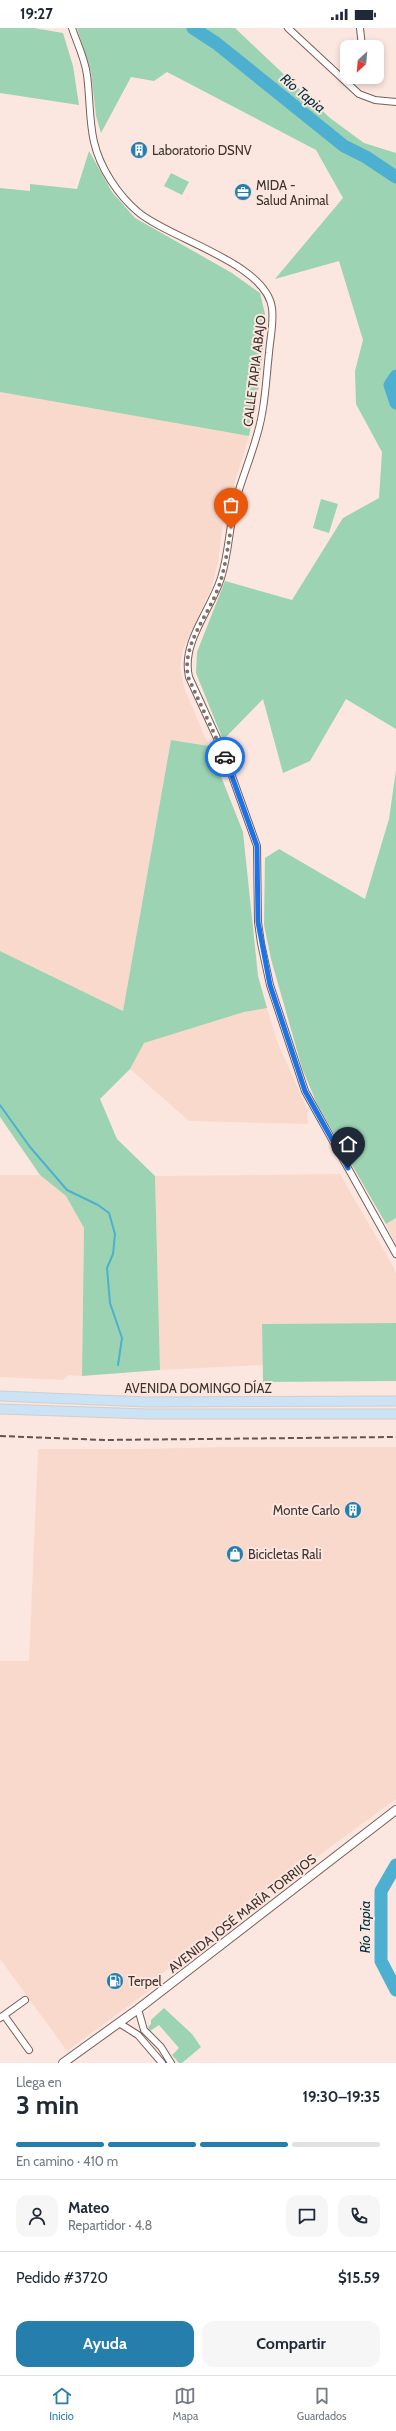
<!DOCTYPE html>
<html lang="es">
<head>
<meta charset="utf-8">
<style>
  :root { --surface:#fff; --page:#f6f6f7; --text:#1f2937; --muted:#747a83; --line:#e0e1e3; --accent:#267ead }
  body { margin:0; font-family:Cabin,sans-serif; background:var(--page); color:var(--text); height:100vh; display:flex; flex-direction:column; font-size:15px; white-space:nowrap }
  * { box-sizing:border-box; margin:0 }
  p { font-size:13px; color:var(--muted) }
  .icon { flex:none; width:22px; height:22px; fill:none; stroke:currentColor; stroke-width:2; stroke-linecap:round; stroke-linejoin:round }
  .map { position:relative; height:2035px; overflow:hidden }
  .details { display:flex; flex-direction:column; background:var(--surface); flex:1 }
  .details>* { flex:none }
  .needle { width:26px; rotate:206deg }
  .controls { position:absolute; left:340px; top:12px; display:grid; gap:8px }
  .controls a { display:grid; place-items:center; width:44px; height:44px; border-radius:8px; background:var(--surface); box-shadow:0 2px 6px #0003; font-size:20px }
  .pin { position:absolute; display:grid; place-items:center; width:34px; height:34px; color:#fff; margin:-41px -17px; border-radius:50% 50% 50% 0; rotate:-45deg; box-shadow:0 0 4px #0007 }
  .pin .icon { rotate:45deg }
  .courier { position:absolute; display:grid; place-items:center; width:40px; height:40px; margin:-20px; border:3px solid #1a73e8; border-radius:50%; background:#fff; color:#222; box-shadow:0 1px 5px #0007 }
  .head em { font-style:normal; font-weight:700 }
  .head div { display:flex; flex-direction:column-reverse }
  .head { display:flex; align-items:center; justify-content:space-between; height:68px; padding:0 16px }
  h1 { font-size:26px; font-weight:700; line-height:30px }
  .bar { display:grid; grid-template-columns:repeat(4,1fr); gap:6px 4px; align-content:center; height:48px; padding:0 16px }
  .bar i { height:5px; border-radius:3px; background:var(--line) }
  .bar .current { background:var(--accent) }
  .bar p { grid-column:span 4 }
  .line { display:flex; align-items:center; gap:10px; padding:0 16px; border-top:1px solid var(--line) }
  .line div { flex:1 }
  .round { display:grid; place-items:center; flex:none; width:42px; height:42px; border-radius:12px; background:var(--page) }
  .cta { display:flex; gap:8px; margin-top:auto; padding:8px 16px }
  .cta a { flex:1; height:46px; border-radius:12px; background:var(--accent); color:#fff; font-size:16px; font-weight:700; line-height:46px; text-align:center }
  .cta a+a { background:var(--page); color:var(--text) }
  .status { display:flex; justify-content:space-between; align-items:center; height:28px; padding:0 20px; background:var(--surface); direction:ltr }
  .status svg { height:11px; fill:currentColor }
  .tabs { display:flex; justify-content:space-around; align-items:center; height:56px; border-top:1px solid var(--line); background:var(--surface); font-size:11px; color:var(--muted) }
  .tabs a { display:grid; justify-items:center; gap:2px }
  .tabs .current { color:var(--accent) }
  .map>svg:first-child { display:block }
  .built { fill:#fad9cd }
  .green { fill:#9cd3b2 }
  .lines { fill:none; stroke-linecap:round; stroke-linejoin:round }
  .stream { stroke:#4eb0d1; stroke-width:2 }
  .river { stroke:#4eb0d1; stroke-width:13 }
  .street-casing { stroke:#7b5e54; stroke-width:8 }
  .secondary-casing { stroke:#7b5e54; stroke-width:10 }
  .primary-casing { stroke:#d1cecd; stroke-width:11 }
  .street { stroke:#fff; stroke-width:6 }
  .secondary { stroke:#fff; stroke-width:8 }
  .primary { stroke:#cbe3f5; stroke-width:9 }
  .rail { stroke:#645550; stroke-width:2; stroke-dasharray:6 3; stroke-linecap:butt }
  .done { stroke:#81716c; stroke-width:4; stroke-dasharray:0 7.2 }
  .route { stroke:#1a73e8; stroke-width:5 }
  .labels { text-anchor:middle; stroke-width:4; stroke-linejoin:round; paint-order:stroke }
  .poi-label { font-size:13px; fill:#3f322e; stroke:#fbe7df; text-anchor:start }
  .street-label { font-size:13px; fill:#3f322e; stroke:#fbe7df }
  .water-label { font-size:14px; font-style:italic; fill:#033240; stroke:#fbe7df }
</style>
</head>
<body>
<div class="status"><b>19:27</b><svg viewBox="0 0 49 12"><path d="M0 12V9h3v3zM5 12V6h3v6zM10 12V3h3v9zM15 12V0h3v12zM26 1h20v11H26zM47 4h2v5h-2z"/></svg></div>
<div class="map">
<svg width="396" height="2035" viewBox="0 0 396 2035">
  <rect width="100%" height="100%" fill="#fbe7df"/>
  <path class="built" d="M 0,364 L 249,408 L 224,489 L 218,535 L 211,561 L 183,621 L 180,640 L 185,662 L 209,718 L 171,712 L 123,983 L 0,923 Z
    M 267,980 L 277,1013 L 307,1081 L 308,1096 L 189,1093 L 130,1041 L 143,1015 L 244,984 Z
    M 340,1146 L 393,1238 L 396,1246 L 396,1295 L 262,1296 L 263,1337 L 160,1342 L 155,1148 Z
    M 0,1147 L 40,1147 L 66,1168 L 84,1200 L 82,1348 L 68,1347 L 63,1352 L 0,1349 Z
    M 396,1190 L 396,1217 L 386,1196 Z
    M 223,1419 L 396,1419 L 396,1771 L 232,1891 L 155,1951 L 165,1951 L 67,2023 L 0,1931 L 0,1633 L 29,1633 L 38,1421 L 142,1421 Z"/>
  <path class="green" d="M 0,0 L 34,0 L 63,5 L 73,38 L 79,77 L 0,65 Z
    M 77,0 L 235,0 L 330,90 L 364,115 L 396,125 L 396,701 L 346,671 L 310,733 L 283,745 L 263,671 L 223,712 L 196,645 L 197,624 L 225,553 L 292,572 L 343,490 L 379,470 L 382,424 L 356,376 L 355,343 L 363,312 L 339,233 L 275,251 L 343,170 L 316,122 L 167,44 L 154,53 L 131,49 L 101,105 L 96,88 L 91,44 Z
    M 89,123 L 112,164 L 135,190 L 232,245 L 260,265 L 265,286 L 263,323 L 259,358 L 249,408 L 0,364 L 0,160 L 30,163 L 30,156 L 77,161 Z
    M 171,145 L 189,154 L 182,167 L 164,158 Z
    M 321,471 L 338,476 L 329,505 L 313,500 Z
    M 171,712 L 209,718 L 243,804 L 258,948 L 267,980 L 244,984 L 144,1015 L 130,1041 L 100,1071 L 117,1111 L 155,1148 L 160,1342 L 82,1348 L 84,1200 L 66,1168 L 40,1147 L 0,1089 L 0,923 L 123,983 Z
    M 396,742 L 396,1190 L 386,1196 L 317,1076 L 302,1040 L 271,931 L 264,897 L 265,830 L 279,821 L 365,871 L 389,791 Z
    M 396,1295 L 396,1353 L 263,1354 L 262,1296 Z
    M 164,1980 L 192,2006 L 201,2019 L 182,2035 L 179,2035 L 172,2027 L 179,2020 L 159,1997 L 150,2003 L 148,1999 L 151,1996 L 151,1992 Z"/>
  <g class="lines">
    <path class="stream" d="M 395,372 L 396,372
      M 0,1077 L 30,1119 L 67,1162 L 98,1177 L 109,1185 L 115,1206 L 113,1226 L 107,1240 L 110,1275 L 122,1310 L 118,1337"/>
    <path class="river" d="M 193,0 L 216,15 L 344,118 L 366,129 L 396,149
      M 396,348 L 390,357 L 396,375
      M 396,1837 L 381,1863 L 381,1933 L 396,1962"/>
    <g class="street-casing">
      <path id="street" d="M 72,0 C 77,15 85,31 87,47 C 90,69 89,93 94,114 C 100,140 118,167 138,184 C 170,211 266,235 272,280 C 274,295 270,311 269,325 C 266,352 265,381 257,407 C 251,429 242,450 236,472 C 229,498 229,525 221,550 C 211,582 181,614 189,649 L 223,723 L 257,818 L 258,894 L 261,915 L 270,957 L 305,1063 L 396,1226
        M 288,0 L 359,66 L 375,72 L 396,74
        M 360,0 L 362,19
        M 138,1981 L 144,2002 L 161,2019 L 171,2035
        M 4,1987 L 29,2022
        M 0,1990 L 25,1972
        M 119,1995 L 138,2007 L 162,2035"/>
    </g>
    <g class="secondary-casing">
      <path id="secondary" d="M 63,2035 L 138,1981 L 396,1782"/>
    </g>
    <g class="primary-casing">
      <path id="primary" d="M 0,1368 L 147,1374 L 396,1373
        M 0,1381 L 147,1386 L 396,1386"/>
    </g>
    <use href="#street" class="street"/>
    <use href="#secondary" class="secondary"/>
    <use href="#primary" class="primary"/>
    <path class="rail" d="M 0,1408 L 104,1412 L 396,1409"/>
  </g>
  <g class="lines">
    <path class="done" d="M 225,729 L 188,649 C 182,617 206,591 217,563 C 225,544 227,522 231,501"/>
    <path class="route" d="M 225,729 L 257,818 L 258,894 L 270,957 L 305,1063 L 348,1140"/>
  </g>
  <defs>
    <g id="building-disc" transform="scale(0.9)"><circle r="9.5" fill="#267ead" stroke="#fbe7df"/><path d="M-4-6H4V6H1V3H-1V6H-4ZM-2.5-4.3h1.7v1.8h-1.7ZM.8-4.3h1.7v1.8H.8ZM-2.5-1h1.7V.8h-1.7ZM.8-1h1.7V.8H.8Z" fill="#fff"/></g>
    <g id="office-disc" transform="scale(0.9)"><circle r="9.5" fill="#267ead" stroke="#fbe7df"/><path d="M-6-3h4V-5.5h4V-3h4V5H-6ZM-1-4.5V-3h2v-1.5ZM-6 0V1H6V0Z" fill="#fff"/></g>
    <g id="shop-disc" transform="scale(0.9)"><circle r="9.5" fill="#267ead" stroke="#fbe7df"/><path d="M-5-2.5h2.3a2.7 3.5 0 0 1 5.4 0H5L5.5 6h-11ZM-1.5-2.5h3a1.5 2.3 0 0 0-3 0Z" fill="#fff"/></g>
    <g id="fuel-disc" transform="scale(0.9)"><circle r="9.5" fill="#267ead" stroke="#fbe7df"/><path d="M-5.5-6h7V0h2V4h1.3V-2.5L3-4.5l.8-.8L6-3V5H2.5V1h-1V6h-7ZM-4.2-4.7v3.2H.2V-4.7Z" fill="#fff"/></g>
  </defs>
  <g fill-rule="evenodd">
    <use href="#building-disc" x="139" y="122"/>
    <use href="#office-disc" x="243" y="164"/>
    <use href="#building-disc" x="353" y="1482"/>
    <use href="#shop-disc" x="235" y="1526"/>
    <use href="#fuel-disc" x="115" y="1953"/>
  </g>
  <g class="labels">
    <g class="poi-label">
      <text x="152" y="127">Laboratorio DSNV</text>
      <text x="256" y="162">MIDA -<tspan x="256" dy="15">Salud Animal</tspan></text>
      <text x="340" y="1487" text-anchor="end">Monte Carlo</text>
      <text x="248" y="1531">Bicicletas Rali</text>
      <text x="128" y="1958">Terpel</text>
    </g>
    <g class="street-label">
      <text transform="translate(254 343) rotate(-83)" y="5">CALLE TAPIA ABAJO</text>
      <text x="198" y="1365">AVENIDA DOMINGO DÍAZ</text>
      <text transform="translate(242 1885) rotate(-38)" y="5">AVENIDA JOSÉ MARÍA TORRIJOS</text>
    </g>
    <g class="water-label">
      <text transform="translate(303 65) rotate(39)" y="5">Río Tapia</text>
      <text transform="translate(365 1899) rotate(-90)" y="5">Río Tapia</text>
    </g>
  </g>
</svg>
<div class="controls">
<a><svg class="needle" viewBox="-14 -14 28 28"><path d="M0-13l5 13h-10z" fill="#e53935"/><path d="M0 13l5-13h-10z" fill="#747a83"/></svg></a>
</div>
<div class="pin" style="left:231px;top:501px;background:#ea580c"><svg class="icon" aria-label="bag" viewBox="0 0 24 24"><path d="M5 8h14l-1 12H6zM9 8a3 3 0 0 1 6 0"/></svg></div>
<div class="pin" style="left:348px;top:1140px;background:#1f2937"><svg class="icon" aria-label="home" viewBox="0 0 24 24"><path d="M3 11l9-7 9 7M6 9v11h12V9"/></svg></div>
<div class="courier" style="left:225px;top:729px"><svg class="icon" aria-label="car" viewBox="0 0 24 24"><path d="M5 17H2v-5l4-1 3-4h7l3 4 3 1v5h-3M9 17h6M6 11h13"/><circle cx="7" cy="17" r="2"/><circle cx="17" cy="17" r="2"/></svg></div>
</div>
<section class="details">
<div class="head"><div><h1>3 min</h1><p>Llega en</p></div><em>19:30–19:35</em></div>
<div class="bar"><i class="current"></i><i class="current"></i><i class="current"></i><i></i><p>En camino · 410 m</p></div>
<div class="line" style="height:72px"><a class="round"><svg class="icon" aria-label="person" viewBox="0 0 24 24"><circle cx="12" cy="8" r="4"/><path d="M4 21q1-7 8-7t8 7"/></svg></a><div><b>Mateo</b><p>Repartidor · 4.8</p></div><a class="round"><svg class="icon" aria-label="chat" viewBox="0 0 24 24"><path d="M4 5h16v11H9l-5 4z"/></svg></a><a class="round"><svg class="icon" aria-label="phone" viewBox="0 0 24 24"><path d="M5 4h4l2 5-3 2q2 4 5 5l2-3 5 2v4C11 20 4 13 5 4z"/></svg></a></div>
<div class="line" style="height:52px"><div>Pedido #3720</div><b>$15.59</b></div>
<div class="cta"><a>Ayuda</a><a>Compartir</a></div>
</section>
<nav class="tabs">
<a class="current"><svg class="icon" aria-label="home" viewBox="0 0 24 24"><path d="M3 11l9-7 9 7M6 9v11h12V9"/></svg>Inicio</a>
<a><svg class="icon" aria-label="map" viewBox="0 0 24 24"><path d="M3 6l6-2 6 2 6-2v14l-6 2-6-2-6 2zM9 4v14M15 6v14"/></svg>Mapa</a>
<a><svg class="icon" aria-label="saved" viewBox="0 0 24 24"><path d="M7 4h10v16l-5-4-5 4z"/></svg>Guardados</a>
</nav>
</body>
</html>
